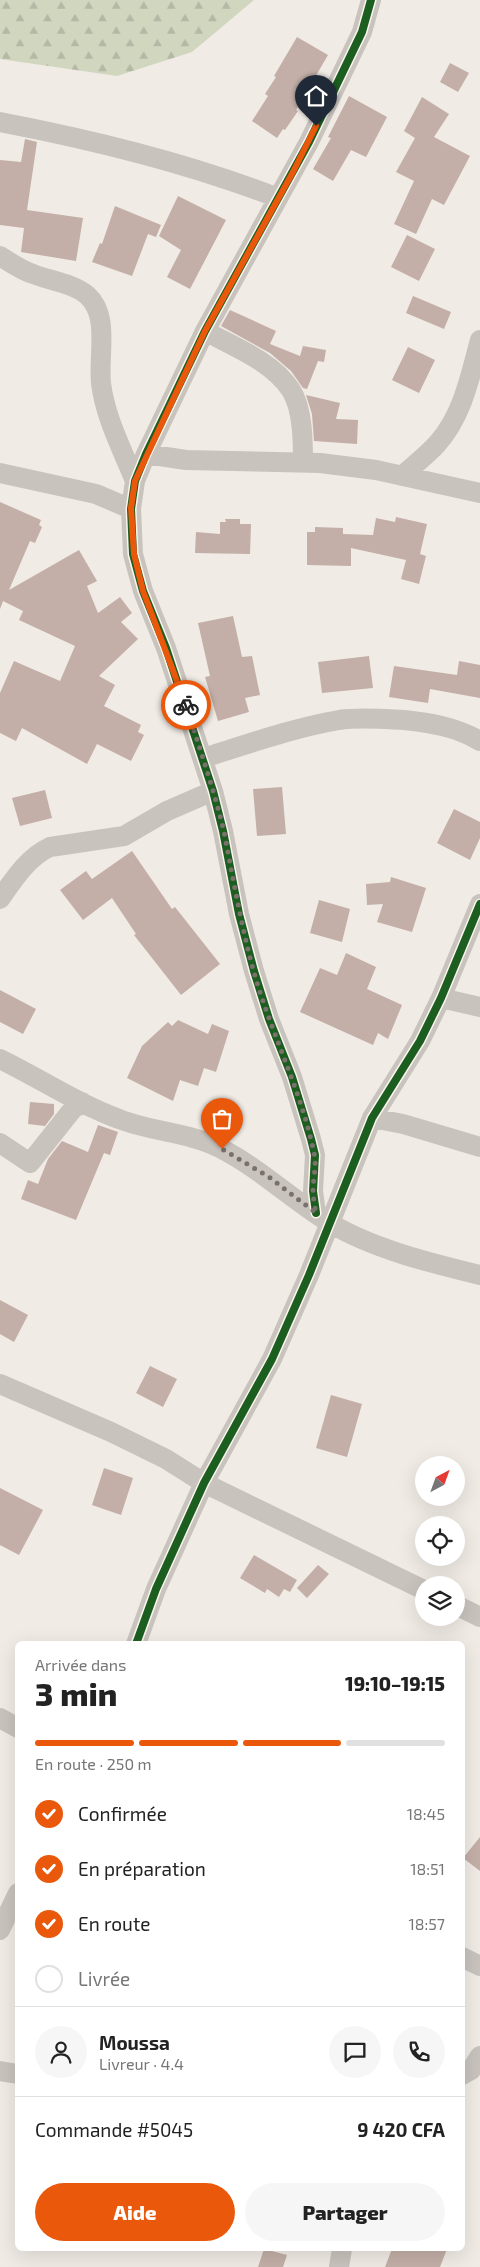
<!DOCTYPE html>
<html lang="fr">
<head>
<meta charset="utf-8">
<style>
  :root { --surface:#fff; --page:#f6f6f6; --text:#222; --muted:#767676; --line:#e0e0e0; --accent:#ea580c }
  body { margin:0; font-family:"Exo 2",sans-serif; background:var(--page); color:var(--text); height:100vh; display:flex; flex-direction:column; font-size:19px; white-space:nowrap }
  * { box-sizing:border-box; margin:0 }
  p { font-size:16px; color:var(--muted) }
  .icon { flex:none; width:28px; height:28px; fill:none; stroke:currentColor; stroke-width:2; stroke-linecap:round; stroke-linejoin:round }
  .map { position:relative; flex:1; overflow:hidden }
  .drawer { position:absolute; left:15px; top:1641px; width:450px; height:610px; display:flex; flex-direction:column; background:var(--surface); border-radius:8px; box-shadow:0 5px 20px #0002 }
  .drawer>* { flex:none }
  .needle { width:32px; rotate:41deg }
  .controls { position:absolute; left:415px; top:1456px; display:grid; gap:10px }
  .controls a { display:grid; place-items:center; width:50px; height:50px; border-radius:50%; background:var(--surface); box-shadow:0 5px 20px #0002; font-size:25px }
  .pin { position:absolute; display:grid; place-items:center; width:42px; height:42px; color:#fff; margin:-51px -21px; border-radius:50% 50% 50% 0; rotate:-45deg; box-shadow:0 0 5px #0007 }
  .pin .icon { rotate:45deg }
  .courier { position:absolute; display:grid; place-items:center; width:50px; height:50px; margin:-25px; border:4px solid #ea580c; border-radius:50%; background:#fff; color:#222; box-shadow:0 1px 6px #0007 }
  .headline em { font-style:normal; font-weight:800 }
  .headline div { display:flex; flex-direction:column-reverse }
  .headline { display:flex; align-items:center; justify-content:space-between; height:85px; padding:0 20px }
  h1 { font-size:32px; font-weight:800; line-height:38px }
  .bar { display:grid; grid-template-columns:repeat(4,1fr); gap:8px 5px; align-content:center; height:60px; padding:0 20px }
  .bar i { height:6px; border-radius:4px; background:var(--line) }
  .bar .active { background:var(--accent) }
  .bar p { grid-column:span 4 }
  .line { display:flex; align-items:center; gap:12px; padding:0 20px; border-top:1px solid var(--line) }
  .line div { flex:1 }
  .round { display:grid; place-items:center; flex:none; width:52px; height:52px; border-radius:26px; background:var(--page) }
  ol { padding:0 20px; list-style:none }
  li { display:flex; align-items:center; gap:15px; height:55px }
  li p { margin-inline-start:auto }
  li .icon { padding:5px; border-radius:50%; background:var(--accent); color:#fff; stroke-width:4 }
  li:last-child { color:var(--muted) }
  li i { width:28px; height:28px; border:2px solid var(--line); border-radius:50% }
  .button { display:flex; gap:10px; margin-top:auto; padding:10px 20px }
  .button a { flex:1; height:58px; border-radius:30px; background:var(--accent); color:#fff; font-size:20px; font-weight:800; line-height:58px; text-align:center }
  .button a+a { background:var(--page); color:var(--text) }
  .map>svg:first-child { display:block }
  .forest { fill:url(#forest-firs) }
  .building { fill:#c3afa7 }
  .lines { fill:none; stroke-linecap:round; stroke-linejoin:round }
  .street { stroke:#c9c3be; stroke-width:20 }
  .cycleway-casing { stroke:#fbf5ee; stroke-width:11 }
  .cycleway { stroke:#1b5e20; stroke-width:8 }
  .done { stroke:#7a716c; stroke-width:5; stroke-dasharray:0 9 }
  .route { stroke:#ea580c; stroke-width:6 }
</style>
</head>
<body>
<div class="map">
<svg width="480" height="2267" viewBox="0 0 480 2267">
  <defs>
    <pattern id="forest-firs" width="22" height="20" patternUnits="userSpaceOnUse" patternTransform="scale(1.25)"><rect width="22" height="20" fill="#d1d6bf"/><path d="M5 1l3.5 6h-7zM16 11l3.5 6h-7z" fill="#b4b8a4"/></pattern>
  </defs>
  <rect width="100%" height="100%" fill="#f0ebe5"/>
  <path class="forest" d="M 0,0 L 254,0 L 192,52 L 117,76 L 0,59 Z"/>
  <path class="building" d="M 297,37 L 328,55 L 296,110 L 298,111 L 285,130 L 283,129 L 277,138 L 252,121 L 268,96 L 265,94 L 276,77 L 274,76 Z
    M 450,63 L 469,73 L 458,92 L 440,82 Z
    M 349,96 L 387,117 L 366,157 L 351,150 L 333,181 L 313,169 L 331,138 L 328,137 Z
    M 422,97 L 449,114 L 434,137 L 470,156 L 444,205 L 432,199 L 416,234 L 394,224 L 414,181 L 396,172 L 415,138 L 404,131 Z
    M 25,139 L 37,142 L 27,210 L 83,218 L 76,261 L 21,252 L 24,228 L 0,225 L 0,160 L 21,162 Z
    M 178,196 L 226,220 L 190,289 L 167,277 L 181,250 L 159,236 Z
    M 115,206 L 161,225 L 156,237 L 148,234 L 132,276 L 92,262 L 100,243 L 102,244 Z
    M 407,235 L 435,249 L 419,281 L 391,267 Z
    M 413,296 L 451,312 L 444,329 L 406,313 Z
    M 230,310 L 276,331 L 270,344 L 300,356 L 303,346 L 326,350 L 324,362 L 318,361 L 307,389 L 303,388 L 291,371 L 270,353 L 221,326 Z
    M 408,347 L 435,360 L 419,393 L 392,380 Z
    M 306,395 L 340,403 L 336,419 L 358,420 L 357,444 L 314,441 L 312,414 Z
    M 0,502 L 41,520 L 39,525 L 42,527 L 35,543 L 30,541 L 9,590 L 79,550 L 97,581 L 87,586 L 98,613 L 120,597 L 132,613 L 121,622 L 138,639 L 99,676 L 115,685 L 104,706 L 141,725 L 138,732 L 144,735 L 131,761 L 97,744 L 87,764 L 22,728 L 16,741 L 0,733 L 0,693 L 14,661 L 60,681 L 75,646 L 19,620 L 23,611 L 3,601 L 0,609 Z
    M 396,517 L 427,524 L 420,554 L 426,556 L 419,584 L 401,579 L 406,560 L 351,548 L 351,566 L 307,565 L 307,532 L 315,532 L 315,527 L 343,528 L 343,534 L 373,535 L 376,518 L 395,522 Z
    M 225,519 L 240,519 L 240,524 L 251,524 L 250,554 L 195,553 L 196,532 L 220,534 L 220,522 L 226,522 Z
    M 233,616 L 242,657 L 252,656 L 260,695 L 245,698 L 249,712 L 218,721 L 205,677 L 210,676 L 198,623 Z
    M 369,656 L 373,688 L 322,693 L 318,662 Z
    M 459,661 L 480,665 L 480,698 L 430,689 L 428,703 L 389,697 L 394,666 L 457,675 Z
    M 282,787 L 286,834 L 257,836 L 253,789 Z
    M 45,790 L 52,818 L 20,826 L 12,798 Z
    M 454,809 L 480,822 L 480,838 L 470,860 L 437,843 Z
    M 132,851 L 172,909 L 175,907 L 220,964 L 181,995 L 134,935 L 136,934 L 112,898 L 83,920 L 60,890 L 86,871 L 92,879 Z
    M 391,877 L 426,888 L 412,932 L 377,922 L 383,904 L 367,905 L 366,884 L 390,882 Z
    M 319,900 L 350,909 L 342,942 L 310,933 Z
    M 346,953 L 376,967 L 367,989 L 402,1005 L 388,1039 L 378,1033 L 373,1045 L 300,1012 L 320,968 L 337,975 Z
    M 0,990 L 36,1009 L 23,1034 L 0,1022 Z
    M 178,1020 L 208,1034 L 212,1024 L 229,1031 L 216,1072 L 204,1068 L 198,1086 L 180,1080 L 173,1101 L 127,1078 L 142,1046 L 168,1022 L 172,1026 Z
    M 30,1102 L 54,1104 L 54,1114 L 45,1126 L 28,1124 Z
    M 98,1125 L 118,1132 L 110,1155 L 104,1153 L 76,1220 L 21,1199 L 28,1180 L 38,1184 L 48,1159 L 62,1141 L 88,1152 Z
    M 0,1300 L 28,1315 L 14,1342 L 0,1334 Z
    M 150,1366 L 177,1379 L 163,1407 L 136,1393 Z
    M 331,1395 L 362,1404 L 347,1457 L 316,1448 Z
    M 104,1468 L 133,1478 L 121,1515 L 92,1505 Z
    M 0,1488 L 43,1510 L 19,1555 L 0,1545 Z
    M 254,1555 L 297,1580 L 290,1592 L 284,1589 L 279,1597 L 267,1589 L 265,1593 L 240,1578 Z
    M 318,1565 L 329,1574 L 307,1598 L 297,1588 Z
    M 480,1837 L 480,1871 L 463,1858 Z
    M 264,2249 L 287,2255 L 283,2267 L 258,2267 Z
    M 392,2249 L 447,2249 L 440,2267 L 385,2267 Z"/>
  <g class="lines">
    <path class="street" d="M 0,122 C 94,140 189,163 278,198
      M 0,256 C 11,263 21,270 33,274 C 51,281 72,283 87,295 C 110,315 98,355 101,383 C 105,417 122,449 135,481
      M 205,331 C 234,347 272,361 291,390 C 303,409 303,442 303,463
      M 146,454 L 186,460 L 320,463 L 376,470 L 480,493
      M 0,473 L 96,494 L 131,509
      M 402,476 C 414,465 427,455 437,444 C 463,415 470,376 480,340
      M 203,758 C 248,744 293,728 339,720 C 360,717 383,719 404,720 C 432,723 456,727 480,741
      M 0,899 C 14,879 28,857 50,847 L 124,836 L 167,811 L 213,791
      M 441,998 L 480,1007
      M 0,1059 C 39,1078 78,1104 119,1119 C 152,1132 188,1132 220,1148 C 261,1169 292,1200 330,1223 C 373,1249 431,1263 480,1275
      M 372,1118 L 403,1124 L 480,1147
      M 0,1143 L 30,1163 L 72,1110 L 82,1102
      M 316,1213 L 313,1191 L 315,1155 L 311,1139 L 292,1077 L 269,1019 L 254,971 L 239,914 L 223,831 L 213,791 L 166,648 L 143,591 L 133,554 L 131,509 L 135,481 L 146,454 L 205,331 L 309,142 L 362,32 L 371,0
      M 0,1384 L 111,1432 L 166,1459 L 204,1483 L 424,1590
      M 456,1605 L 480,1617
      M 136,1644 L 156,1589 L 204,1483 L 272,1359 L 309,1275 L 372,1118 L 420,1041 L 441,998 L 480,904
      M 0,1718 L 18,1728
      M 0,1930 L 18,1893
      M 462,1957 L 480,1966
      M 0,2071 L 18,2074
      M 462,2075 L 471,2070 L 480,2056
      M 339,2267 L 342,2249"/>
    <g class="cycleway-casing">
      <path id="cycleway" d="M 316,1213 L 313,1191 L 315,1155 L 311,1139 L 292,1077 L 269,1019 L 254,971 L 239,914 L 223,831 L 213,791 L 166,648 L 143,591 L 133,554 L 131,509 L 135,481 L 146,454 L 205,331 L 309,142 L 362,32 L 371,0
        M 136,1644 L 156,1589 L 204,1483 L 272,1359 L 309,1275 L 372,1118 L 420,1041 L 441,998 L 480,904"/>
    </g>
    <use href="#cycleway" class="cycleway"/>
  </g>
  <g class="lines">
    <path class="done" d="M 186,705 C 199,747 214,789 224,832 C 233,878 241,924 253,969 C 270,1031 301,1089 314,1153 C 317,1166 313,1178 313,1191 C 313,1198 315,1206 316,1213 L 269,1177 L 222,1149"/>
    <path class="route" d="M 186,705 L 143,591 L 134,554 L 131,508 L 135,481 L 205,331 L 293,172 L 316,126"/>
  </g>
</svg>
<div class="controls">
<a><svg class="needle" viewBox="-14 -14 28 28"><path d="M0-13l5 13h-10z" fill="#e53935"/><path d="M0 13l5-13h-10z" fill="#767676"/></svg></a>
<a><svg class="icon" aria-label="locate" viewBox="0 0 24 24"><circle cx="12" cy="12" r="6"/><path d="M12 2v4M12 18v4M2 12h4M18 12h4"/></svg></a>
<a><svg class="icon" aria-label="layers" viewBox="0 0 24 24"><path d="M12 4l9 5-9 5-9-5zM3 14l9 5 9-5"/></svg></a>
</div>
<div class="pin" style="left:222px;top:1149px;background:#ea580c"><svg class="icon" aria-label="bag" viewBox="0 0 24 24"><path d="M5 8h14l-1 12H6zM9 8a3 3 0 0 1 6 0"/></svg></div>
<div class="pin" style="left:316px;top:126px;background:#1f2937"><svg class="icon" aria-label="home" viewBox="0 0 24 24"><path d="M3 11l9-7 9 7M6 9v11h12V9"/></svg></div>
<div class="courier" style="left:186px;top:705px"><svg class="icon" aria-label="bike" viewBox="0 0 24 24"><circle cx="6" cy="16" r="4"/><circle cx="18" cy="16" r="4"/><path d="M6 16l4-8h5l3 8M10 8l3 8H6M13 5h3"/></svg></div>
<section class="drawer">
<div class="headline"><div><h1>3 min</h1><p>Arrivée dans</p></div><em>19:10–19:15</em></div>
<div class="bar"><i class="active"></i><i class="active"></i><i class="active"></i><i></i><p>En route · 250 m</p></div>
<ol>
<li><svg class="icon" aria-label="check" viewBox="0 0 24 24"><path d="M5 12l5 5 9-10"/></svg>Confirmée<p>18:45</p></li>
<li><svg class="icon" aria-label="check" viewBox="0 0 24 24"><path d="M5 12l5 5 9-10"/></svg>En préparation<p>18:51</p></li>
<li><svg class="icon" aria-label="check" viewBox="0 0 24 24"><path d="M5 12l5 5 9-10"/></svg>En route<p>18:57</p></li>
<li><i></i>Livrée</li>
</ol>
<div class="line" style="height:90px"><a class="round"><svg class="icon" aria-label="person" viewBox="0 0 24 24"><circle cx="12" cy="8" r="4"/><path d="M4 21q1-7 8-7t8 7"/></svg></a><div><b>Moussa</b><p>Livreur · 4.4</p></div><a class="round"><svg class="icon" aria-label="chat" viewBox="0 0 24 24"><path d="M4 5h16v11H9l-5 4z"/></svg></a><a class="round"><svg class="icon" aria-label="phone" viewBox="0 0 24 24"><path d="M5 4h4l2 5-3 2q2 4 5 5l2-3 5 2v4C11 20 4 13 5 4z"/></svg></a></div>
<div class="line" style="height:65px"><div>Commande #5045</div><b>9 420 CFA</b></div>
<div class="button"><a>Aide</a><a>Partager</a></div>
</section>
</div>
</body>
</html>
